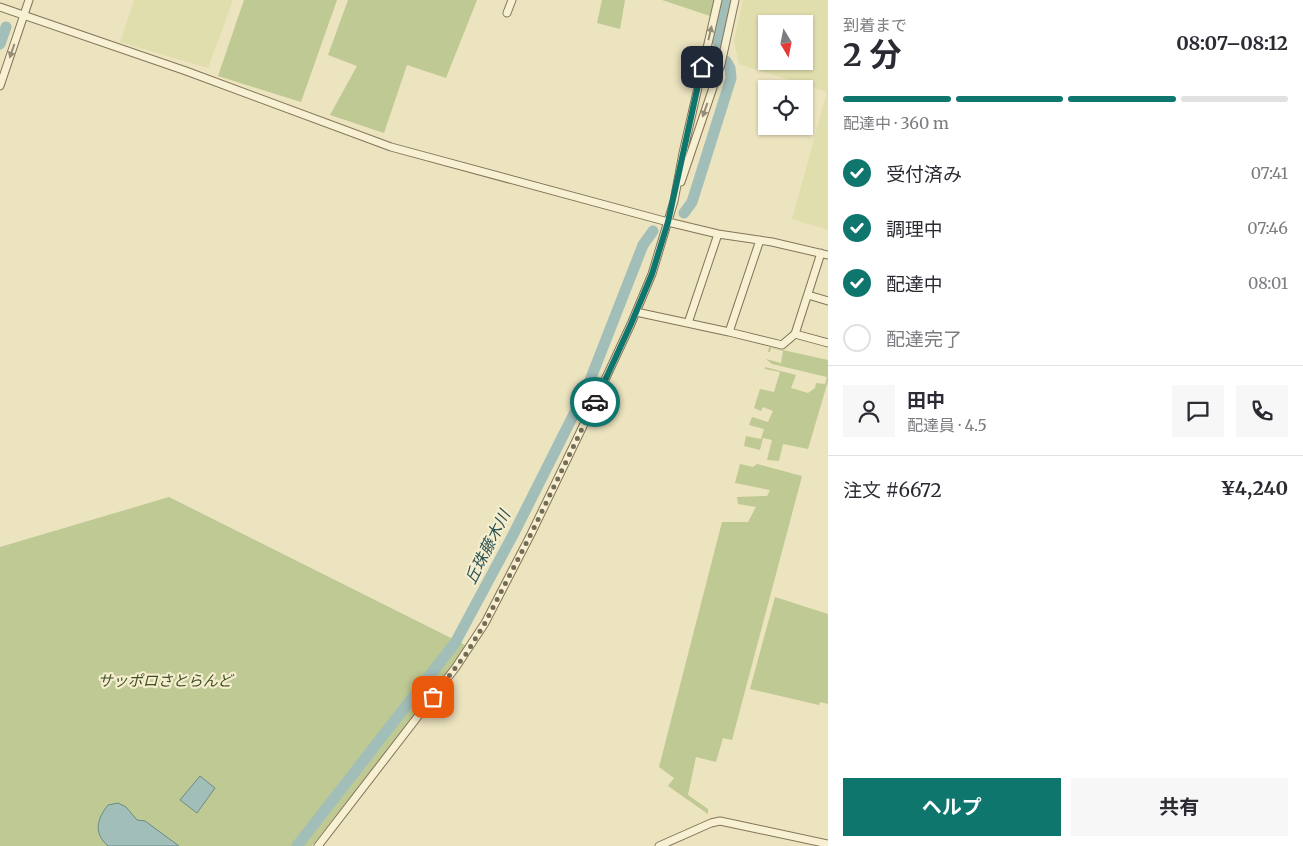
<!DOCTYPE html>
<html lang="ja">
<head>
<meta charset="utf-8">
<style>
  :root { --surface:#fff; --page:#f7f7f7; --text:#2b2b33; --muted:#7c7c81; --line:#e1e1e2; --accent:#0f766e }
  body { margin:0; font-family:Merriweather,"Noto Sans JP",serif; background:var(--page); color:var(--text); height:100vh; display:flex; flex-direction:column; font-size:19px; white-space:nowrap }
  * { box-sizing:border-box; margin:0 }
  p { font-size:16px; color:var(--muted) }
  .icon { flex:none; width:28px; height:28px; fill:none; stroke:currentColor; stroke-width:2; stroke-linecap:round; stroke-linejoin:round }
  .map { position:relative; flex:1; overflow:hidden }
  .drawer { display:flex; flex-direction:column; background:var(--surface); width:475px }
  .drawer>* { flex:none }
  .needle { width:32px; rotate:170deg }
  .buttons { position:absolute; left:758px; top:15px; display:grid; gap:10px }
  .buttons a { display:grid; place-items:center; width:55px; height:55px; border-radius:0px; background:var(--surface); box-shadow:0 1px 4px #0004; font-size:25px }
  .pin { position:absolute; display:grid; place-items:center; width:42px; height:42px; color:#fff; margin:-21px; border-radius:10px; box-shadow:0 2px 8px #0006 }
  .courier { position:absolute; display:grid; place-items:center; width:50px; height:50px; margin:-25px; border:4px solid #0f766e; border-radius:50%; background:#fff; color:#222; box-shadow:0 1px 6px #0007 }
  .head em { font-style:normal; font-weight:700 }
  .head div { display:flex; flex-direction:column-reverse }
  .head { display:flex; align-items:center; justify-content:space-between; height:85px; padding:0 15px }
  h1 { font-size:32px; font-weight:700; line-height:38px }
  .bar { display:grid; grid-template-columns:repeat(4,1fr); gap:8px 5px; align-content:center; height:60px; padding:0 15px }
  .bar i { height:6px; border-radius:4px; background:var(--line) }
  .bar .current { background:var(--accent) }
  .bar p { grid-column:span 4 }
  .line { display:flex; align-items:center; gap:12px; padding:0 15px; border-top:1px solid var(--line) }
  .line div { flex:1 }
  .round { display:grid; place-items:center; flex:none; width:52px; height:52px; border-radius:0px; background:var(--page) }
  ol { padding:0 15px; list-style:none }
  li { display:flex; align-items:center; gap:15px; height:55px }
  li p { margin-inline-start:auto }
  li .icon { padding:5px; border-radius:50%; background:var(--accent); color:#fff; stroke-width:4 }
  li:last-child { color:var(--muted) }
  li i { width:28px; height:28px; border:2px solid var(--line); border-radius:50% }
  .cta { display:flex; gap:10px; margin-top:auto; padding:10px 15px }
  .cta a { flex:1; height:58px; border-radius:0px; background:var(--accent); color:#fff; font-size:20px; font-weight:700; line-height:58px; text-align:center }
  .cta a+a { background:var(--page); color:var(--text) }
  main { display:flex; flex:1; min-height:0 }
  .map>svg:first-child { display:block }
  .farmland { fill:#e1dead; fill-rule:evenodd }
  .green { fill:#bec994 }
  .water { fill:#a2beb9; stroke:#6a8b86 }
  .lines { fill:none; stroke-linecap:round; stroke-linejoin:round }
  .river { stroke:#a2beb9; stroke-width:11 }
  .minor-casing { stroke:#847458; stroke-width:9 }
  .minor { stroke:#f7f0d2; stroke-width:7 }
  .oneway { fill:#968d77 }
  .done { stroke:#746b55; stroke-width:5; stroke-dasharray:0 9 }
  .route { stroke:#0f766e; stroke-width:6 }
  .labels { text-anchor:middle; stroke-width:4.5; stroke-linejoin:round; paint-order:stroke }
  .park-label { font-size:15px; font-style:italic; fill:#405023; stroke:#f4edce }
  .water-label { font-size:16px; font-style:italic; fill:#2c5253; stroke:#f4edce }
</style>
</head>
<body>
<main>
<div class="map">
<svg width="828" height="846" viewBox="0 0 828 846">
  <rect width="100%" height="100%" fill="#ece3bf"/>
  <path class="farmland" d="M 134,0 L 233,0 L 208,68 L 120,42 Z
    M 743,0 L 828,0 L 828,230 L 792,219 L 827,92 L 739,64 L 734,41 ZM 766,24 L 804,24 L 804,61 L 766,61 Z"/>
  <path class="green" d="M 244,0 L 337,0 L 301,102 L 218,76 Z
    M 348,0 L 477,0 L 446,78 L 407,65 L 384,133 L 330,115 L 357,66 L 328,55 Z
    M 602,0 L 625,0 L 620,29 L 597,23 Z
    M 662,0 L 715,0 L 710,16 Z
    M 769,347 L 828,360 L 828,381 L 808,449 L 783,444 L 779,461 L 767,460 L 772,440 L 763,438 L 760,450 L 744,446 L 746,436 L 761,439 L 764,429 L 749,425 L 752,417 L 768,422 L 773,411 L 763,407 L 761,411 L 754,408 L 760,389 L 774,392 L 780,372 L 765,369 L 765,367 L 796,375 L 791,388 L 808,393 L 815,388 L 816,383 L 825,384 L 827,377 L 772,364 L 766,359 L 781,363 L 783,351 L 771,348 L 770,352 L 768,352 Z
    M 740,464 L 753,467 L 757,464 L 802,476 L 732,740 L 723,738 L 716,762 L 696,757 L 688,795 L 708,809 L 708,814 L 668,786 L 674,778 L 659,767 L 722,522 L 748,522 L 756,507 L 738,504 L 737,497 L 767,496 L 770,490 L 735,483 Z
    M 169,497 L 465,645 L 465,649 L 447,675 L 312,846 L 0,846 L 0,547 Z
    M 775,597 L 828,614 L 828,704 L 820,702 L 819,705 L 750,689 Z"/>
  <path class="water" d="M 200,776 L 215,788 L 197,813 L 180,800 Z
    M 118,803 L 126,807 L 137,820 L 145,821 L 179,846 L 108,846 C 93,833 97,819 108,805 Z"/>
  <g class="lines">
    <path class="river" d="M 0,44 L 6,27
      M 720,49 L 718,41 L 727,0
      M 684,213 L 692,202 L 731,78 L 730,68 L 726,61
      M 297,846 L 455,643 L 514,533 L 587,388 L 643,245 L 653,231"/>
    <g class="minor-casing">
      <path id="minor" d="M 0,7 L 186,71 L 391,147 L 668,222 L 718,234 L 772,242 L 828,255
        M 507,13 L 512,0
        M 0,86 L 29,0
        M 681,182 L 721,64 L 735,0
        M 821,253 L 795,334 L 828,343
        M 808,295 L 828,301
        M 636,312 L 729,332 L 760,240
        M 688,323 L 718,234
        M 729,332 L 782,345 L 795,334
        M 318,846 L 456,667 L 485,623 L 531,534 L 597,397 L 631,324 L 652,274 L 674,201 L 683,153 L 718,0
        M 659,846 L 711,823 L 720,821 L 828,844"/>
    </g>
    <use href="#minor" class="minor"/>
  </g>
  <defs><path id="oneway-solid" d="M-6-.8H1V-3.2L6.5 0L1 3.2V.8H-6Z" transform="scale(1.25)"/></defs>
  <g class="oneway">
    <use href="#oneway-solid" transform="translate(710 33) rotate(-77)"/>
    <use href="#oneway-solid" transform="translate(12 51) rotate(109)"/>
    <use href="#oneway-solid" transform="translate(705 110) rotate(109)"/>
  </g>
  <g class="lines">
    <path class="done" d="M 433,697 L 466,654 L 485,623 L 531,534 L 595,402"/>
    <path class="route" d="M 595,402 L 631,324 L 652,274 L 668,222 L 702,67"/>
  </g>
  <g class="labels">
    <g class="park-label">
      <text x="165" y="686">サッポロさとらんど</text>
    </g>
    <g class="water-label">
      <text transform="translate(487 547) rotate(-63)" y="6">丘珠藤木川</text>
    </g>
  </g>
</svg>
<div class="buttons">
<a><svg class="needle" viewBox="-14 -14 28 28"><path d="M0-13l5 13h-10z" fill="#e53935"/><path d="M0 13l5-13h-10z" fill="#7c7c81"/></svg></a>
<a><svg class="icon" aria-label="locate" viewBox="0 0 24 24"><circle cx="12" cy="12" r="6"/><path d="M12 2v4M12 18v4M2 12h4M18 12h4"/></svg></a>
</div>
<div class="pin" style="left:433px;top:697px;background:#ea580c"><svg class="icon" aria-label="bag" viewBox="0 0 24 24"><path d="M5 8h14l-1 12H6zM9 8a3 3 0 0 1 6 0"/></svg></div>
<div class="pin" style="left:702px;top:67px;background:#1f2937"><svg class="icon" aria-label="home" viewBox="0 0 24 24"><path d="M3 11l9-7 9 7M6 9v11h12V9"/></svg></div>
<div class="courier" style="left:595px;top:402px"><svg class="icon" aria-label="car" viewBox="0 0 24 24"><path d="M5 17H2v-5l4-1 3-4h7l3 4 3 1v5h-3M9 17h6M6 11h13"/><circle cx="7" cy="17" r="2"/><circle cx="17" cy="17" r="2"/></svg></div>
</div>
<section class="drawer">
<div class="head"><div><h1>2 分</h1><p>到着まで</p></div><em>08:07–08:12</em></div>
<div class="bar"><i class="current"></i><i class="current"></i><i class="current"></i><i></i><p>配達中 · 360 m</p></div>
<ol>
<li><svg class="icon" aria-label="check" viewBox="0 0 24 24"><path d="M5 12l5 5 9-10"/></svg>受付済み<p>07:41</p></li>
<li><svg class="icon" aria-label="check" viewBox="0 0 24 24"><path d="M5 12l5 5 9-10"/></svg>調理中<p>07:46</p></li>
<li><svg class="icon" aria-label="check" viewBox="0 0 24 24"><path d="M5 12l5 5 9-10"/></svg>配達中<p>08:01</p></li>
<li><i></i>配達完了</li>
</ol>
<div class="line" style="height:90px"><a class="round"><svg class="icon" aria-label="person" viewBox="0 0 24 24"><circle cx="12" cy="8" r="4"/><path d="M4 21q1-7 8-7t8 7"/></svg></a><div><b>田中</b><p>配達員 · 4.5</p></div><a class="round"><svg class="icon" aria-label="chat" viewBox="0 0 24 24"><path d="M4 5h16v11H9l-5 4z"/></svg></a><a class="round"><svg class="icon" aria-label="phone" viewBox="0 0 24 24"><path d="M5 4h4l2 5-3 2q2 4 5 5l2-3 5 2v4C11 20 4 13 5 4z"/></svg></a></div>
<div class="line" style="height:65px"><div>注文 #6672</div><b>¥4,240</b></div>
<div class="cta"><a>ヘルプ</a><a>共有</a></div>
</section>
</main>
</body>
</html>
